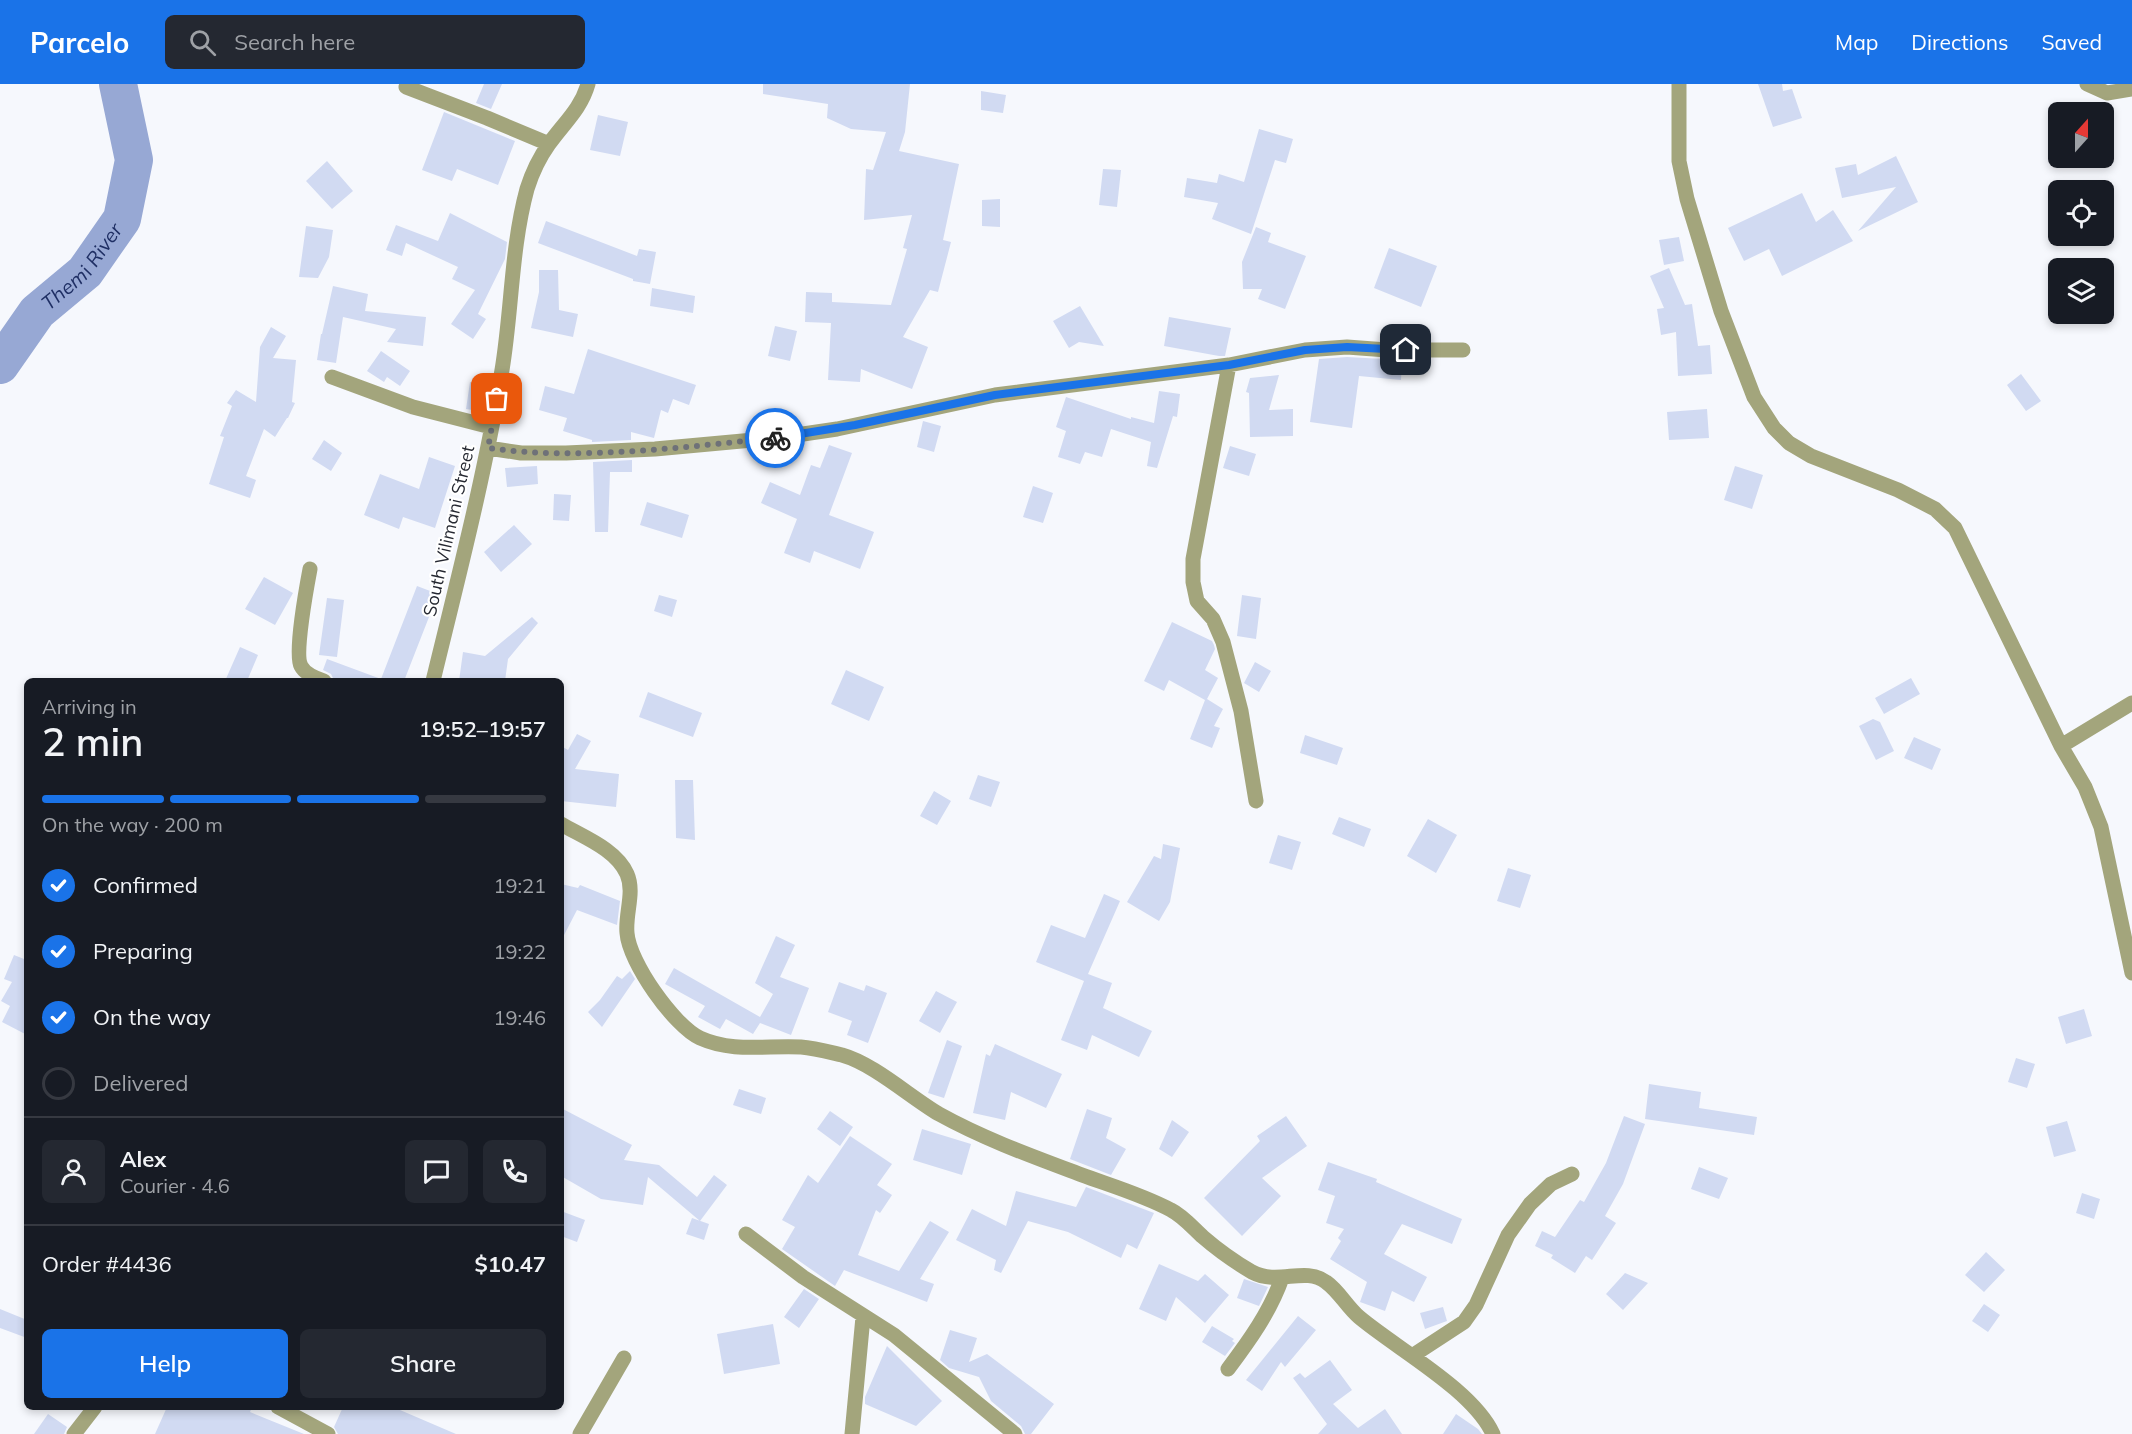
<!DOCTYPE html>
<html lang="en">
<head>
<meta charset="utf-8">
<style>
  :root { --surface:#171b24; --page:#242831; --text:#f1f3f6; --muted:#9ea1a6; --line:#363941; --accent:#1a73e8 }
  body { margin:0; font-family:Mulish,sans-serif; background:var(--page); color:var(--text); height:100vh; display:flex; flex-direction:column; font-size:22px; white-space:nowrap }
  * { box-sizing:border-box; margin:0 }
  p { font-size:20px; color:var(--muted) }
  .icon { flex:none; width:33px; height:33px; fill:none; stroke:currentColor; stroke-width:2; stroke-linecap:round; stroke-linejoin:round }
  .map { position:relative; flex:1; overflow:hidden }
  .side { position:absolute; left:24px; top:594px; width:540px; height:732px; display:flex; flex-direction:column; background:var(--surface); border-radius:9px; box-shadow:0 3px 9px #0003 }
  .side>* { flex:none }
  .needle { width:39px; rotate:21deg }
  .controls { position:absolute; left:2048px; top:18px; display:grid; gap:12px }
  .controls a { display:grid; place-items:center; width:66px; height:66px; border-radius:9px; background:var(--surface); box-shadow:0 3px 9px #0003; font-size:30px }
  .pin { position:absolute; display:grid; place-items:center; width:51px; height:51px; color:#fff; margin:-26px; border-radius:12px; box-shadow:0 3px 9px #0006 }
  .courier { position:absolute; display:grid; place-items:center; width:60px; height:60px; margin:-30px; border:4px solid #1a73e8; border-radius:50%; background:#fff; color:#222; box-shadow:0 2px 8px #0007 }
  .headline em { font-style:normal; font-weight:600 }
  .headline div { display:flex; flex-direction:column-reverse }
  .headline { display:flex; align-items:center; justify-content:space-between; height:102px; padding:0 18px }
  h1 { font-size:39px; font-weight:600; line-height:45px }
  .bar { display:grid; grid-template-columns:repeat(4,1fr); gap:9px 6px; align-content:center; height:72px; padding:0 18px }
  .bar i { height:8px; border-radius:4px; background:var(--line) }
  .bar .current { background:var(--accent) }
  .bar p { grid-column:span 4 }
  .line { display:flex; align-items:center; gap:15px; padding:0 18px; border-top:2px solid var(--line) }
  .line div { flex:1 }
  .round { display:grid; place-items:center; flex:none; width:63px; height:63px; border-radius:9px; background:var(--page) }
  ol { padding:0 18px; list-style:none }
  li { display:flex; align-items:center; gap:18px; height:66px }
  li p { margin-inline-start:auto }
  li .icon { padding:6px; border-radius:50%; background:var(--accent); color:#fff; stroke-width:4 }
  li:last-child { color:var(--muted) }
  li i { width:33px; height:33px; border:3px solid var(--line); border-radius:50% }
  .action { display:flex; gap:12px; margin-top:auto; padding:12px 18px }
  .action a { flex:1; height:69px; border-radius:9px; background:var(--accent); color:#fff; font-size:24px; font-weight:600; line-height:69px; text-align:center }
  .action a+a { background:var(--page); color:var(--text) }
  header { display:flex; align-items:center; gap:36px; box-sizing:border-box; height:84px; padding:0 30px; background:var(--accent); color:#fff }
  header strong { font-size:28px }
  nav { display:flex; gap:33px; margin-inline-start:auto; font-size:21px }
  .search { width:420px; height:54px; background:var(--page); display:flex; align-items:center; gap:15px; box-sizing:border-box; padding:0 21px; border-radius:9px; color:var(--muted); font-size:22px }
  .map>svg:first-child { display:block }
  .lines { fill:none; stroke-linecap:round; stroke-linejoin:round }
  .river { stroke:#97a8d4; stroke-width:38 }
  .building { fill:#d1daf2 }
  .minor { stroke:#a3a57c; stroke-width:15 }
  .done { stroke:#6e7178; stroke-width:6; stroke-dasharray:0 10.8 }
  .route { stroke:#1a73e8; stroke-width:8 }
  .labels { text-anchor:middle; stroke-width:4.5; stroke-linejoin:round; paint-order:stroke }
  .street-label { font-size:18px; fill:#252831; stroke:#fff }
  .water-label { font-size:20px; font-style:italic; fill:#1f2f64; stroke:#fff }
</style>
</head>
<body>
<header>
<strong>Parcelo</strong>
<div class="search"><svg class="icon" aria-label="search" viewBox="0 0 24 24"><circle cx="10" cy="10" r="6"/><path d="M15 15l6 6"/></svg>Search here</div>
<nav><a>Map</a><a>Directions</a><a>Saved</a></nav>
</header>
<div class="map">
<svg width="2132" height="1350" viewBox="0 0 2132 1350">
  <rect width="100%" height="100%" fill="#f6f8fd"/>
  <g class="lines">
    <path class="river" id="s1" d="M 0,281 L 37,228 L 85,188 L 122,135 L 134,76 L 118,0"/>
  </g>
  <path class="building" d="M 484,0 L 502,0 L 491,25 L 476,19 Z
    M 763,0 L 910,0 L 905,48 L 899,67 L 959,80 L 943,156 L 951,158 L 938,208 L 930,206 L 903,253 L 928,263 L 912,305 L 861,285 L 860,298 L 828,296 L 831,239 L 805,238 L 806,208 L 832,209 L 832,218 L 891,221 L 907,165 L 903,164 L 912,131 L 864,136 L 866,85 L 873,86 L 886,48 L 851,45 L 827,34 L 828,20 L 763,10 Z
    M 1758,0 L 1782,0 L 1783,7 L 1792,5 L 1802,34 L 1773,43 Z
    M 981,7 L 1006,11 L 1003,29 L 981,26 Z
    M 444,28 L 515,57 L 498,101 L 457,85 L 452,97 L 422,86 Z
    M 598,31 L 628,38 L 620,72 L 590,66 Z
    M 1259,45 L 1293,55 L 1286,79 L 1275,76 L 1251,150 L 1212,135 L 1218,119 L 1184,113 L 1187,94 L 1217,99 L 1219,90 L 1244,98 Z
    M 1896,72 L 1918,118 L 1858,147 L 1896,103 L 1842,114 L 1835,84 L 1856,80 L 1858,91 Z
    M 327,77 L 353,107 L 332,125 L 306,97 Z
    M 1103,85 L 1121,86 L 1117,123 L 1099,121 Z
    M 1802,109 L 1816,138 L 1833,126 L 1853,157 L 1782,192 L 1769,165 L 1744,177 L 1728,144 Z
    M 1000,115 L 1000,143 L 982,142 L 982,116 Z
    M 450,129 L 507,158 L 505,175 L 478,230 L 486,235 L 473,255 L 451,240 L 475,206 L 452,195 L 458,183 L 406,159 L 402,172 L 386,166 L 396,141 L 438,157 Z
    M 546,137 L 637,172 L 639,165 L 656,168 L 650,200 L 633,197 L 633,195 L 538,159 Z
    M 306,142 L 333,146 L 329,173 L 318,194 L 299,193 Z
    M 1256,143 L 1271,149 L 1268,158 L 1306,172 L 1285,225 L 1258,215 L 1262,205 L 1243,205 L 1242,178 Z
    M 1679,153 L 1684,177 L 1664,181 L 1659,156 Z
    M 1389,164 L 1437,182 L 1421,223 L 1374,204 Z
    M 1669,184 L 1685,221 L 1692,220 L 1698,262 L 1710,261 L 1712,290 L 1678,292 L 1676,248 L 1661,251 L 1657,225 L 1664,224 L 1650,192 Z
    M 539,186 L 558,186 L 559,226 L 578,230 L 573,253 L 531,244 L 539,208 Z
    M 333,202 L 368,210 L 365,227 L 426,233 L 423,262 L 387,258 L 396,245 L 343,233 L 336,279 L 317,276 L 321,250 L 322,250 Z
    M 652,204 L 695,212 L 693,229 L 650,222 Z
    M 1080,222 L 1104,262 L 1079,258 L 1069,264 L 1053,237 Z
    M 1169,233 L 1231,244 L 1225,272 L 1219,272 L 1164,262 Z
    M 775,242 L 797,247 L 790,277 L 768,272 Z
    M 271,243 L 286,252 L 273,274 L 296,276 L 292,318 L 295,319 L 288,334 L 287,334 L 275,353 L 264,345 L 246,392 L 256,396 L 250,414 L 209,400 L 224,353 L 220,352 L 232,322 L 227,319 L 236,306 L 256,318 L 260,263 Z
    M 588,265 L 696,301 L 689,321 L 673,315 L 668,329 L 661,326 L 654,354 L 631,348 L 631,356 L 592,358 L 592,356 L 563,347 L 567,334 L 539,326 L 545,302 L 574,310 Z
    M 381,267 L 410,287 L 400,302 L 387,293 L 384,298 L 367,287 Z
    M 1347,273 L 1402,276 L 1401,296 L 1359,292 L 1352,344 L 1310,338 L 1319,275 Z
    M 2021,290 L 2041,317 L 2026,327 L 2007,301 Z
    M 1279,291 L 1269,326 L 1293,325 L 1293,352 L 1250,353 L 1249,309 L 1246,308 L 1250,294 Z
    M 470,298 L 489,301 L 485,328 L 466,325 Z
    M 1159,307 L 1180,310 L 1177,333 L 1173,332 L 1157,384 L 1147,382 L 1151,358 L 1111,345 L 1102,373 L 1085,368 L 1080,380 L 1058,373 L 1066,347 L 1056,343 L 1066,313 L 1131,335 L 1131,333 L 1154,339 Z
    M 1707,325 L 1709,354 L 1669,356 L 1667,328 Z
    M 923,337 L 941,342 L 934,368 L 917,363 Z
    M 324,356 L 342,369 L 331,387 L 312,375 Z
    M 829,361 L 852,369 L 829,431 L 874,448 L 860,485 L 814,467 L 810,479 L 784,469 L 797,435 L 761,419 L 770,398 L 800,411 L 811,381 L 820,384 Z
    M 1230,362 L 1256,370 L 1249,392 L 1223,384 Z
    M 429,373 L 455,382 L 435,444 L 403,433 L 399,445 L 364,431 L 380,390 L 419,405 Z
    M 632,376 L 632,388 L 610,388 L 608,448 L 595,448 L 593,378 Z
    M 537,382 L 538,400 L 507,403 L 505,384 Z
    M 1735,382 L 1763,391 L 1752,425 L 1724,416 Z
    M 1033,402 L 1053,409 L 1043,439 L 1023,433 Z
    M 554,410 L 571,411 L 569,437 L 553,436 Z
    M 647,418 L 689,431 L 682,454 L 640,441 Z
    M 514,441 L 532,460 L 501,488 L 484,468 Z
    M 264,493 L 293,509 L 275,541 L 245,525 Z
    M 417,502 L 438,510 L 404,597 L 337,597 L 334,596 L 331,590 L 323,586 L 327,575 L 381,595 Z
    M 659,511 L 677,516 L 672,533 L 654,527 Z
    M 1242,511 L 1261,514 L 1256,555 L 1237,552 Z
    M 327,514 L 344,516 L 337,573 L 319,571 Z
    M 532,533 L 538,539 L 508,575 L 505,597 L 459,597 L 463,568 L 485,572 Z
    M 1172,538 L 1212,557 L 1214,561 L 1215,565 L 1205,586 L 1218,594 L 1207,615 L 1223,625 L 1214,642 L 1220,644 L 1212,664 L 1190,655 L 1205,616 L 1169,596 L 1164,607 L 1144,597 Z
    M 240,563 L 258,571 L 247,597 L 225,597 Z
    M 1255,578 L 1271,587 L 1259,608 L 1244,599 Z
    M 846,586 L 884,603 L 869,637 L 831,620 Z
    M 1911,594 L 1920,610 L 1884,630 L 1875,614 Z
    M 648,608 L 702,629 L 693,653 L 639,633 Z
    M 1873,635 L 1880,638 L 1894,667 L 1876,676 L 1859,642 Z
    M 577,650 L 591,657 L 575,685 L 619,690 L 616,723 L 561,717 L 561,662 L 568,666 Z
    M 1305,651 L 1343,664 L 1337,681 L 1300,669 Z
    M 1914,653 L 1941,665 L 1932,686 L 1904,674 Z
    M 978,691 L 1000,698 L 991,723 L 969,715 Z
    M 675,696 L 693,696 L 695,756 L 676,754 Z
    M 934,707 L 951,717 L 937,741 L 920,732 Z
    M 1339,733 L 1371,745 L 1364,763 L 1332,750 Z
    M 1428,735 L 1457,751 L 1436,789 L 1407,772 Z
    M 1278,751 L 1301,758 L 1292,786 L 1269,779 Z
    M 1163,760 L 1180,764 L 1170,818 L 1159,837 L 1127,818 L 1154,772 L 1161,775 Z
    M 1508,784 L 1531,791 L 1520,824 L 1497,817 Z
    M 561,800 L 578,804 L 580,801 L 620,817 L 617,841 L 577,826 L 561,857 Z
    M 1104,810 L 1120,817 L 1088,890 L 1112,899 L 1103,924 L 1152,947 L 1139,973 L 1092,951 L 1087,966 L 1061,956 L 1084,897 L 1036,878 L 1051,841 L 1085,854 Z
    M 776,852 L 795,861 L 780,893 L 809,904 L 791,951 L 760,939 L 753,950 L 726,935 L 720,945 L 698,933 L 705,922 L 665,900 L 674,884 L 760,933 L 773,910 L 755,899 Z
    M 27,870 L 27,951 L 2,938 L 10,922 L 1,917 L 12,898 L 4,895 L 14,871 L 24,875 Z
    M 630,887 L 635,895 L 602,943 L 588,928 L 600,916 L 617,892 L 622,895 Z
    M 839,898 L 864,907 L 866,901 L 887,909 L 868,959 L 847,951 L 852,937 L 828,928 Z
    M 936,907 L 957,918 L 940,949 L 919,937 Z
    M 2084,925 L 2092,952 L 2066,960 L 2058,933 Z
    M 947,956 L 962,962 L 944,1014 L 928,1009 Z
    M 995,960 L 1062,990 L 1046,1024 L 1011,1008 L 1005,1036 L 973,1029 L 986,970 L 990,972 Z
    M 2016,974 L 2035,980 L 2027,1004 L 2008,998 Z
    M 1649,1000 L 1701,1008 L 1699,1024 L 1757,1033 L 1754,1051 L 1645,1035 Z
    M 739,1005 L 766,1014 L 761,1030 L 733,1021 Z
    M 561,1024 L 632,1061 L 624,1076 L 659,1081 L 697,1113 L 714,1091 L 727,1101 L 700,1137 L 648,1093 L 643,1121 L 601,1115 L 561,1092 Z
    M 1087,1025 L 1112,1034 L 1106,1054 L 1126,1065 L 1111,1091 L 1070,1075 Z
    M 830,1027 L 853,1043 L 840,1062 L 817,1045 Z
    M 1286,1032 L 1307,1062 L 1262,1094 L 1281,1112 L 1242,1152 L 1204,1114 L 1260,1057 L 1257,1052 Z
    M 1624,1032 L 1645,1040 L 1623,1100 L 1605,1132 L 1616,1139 L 1592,1176 L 1586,1172 L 1575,1189 L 1551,1174 L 1553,1171 L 1535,1162 L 1542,1147 L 1555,1153 L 1580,1116 L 1584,1118 L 1606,1079 Z
    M 1172,1036 L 1189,1048 L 1172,1073 L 1159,1065 Z
    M 2067,1037 L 2076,1067 L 2054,1073 L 2046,1043 Z
    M 922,1045 L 971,1060 L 962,1091 L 913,1076 Z
    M 850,1052 L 892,1080 L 877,1101 L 892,1111 L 880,1129 L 876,1126 L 858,1171 L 899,1187 L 930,1137 L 949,1148 L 920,1195 L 934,1200 L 927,1218 L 844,1186 L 835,1202 L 782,1165 L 795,1143 L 782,1136 L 808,1091 L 818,1099 Z
    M 1328,1078 L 1377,1095 L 1376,1098 L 1462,1135 L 1452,1160 L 1402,1140 L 1384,1170 L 1427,1193 L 1414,1218 L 1392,1207 L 1385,1227 L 1360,1218 L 1367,1198 L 1330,1175 L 1341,1157 L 1338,1154 L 1344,1145 L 1326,1139 L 1335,1112 L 1318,1106 Z
    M 1699,1083 L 1728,1094 L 1719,1115 L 1691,1105 Z
    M 1086,1103 L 1154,1129 L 1137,1165 L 1127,1160 L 1121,1174 L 1068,1148 L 1028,1137 L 1001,1189 L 994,1186 L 996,1176 L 956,1156 L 972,1125 L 1006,1142 L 1016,1107 L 1076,1123 Z
    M 2082,1109 L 2100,1115 L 2094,1135 L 2076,1129 Z
    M 561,1127 L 585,1136 L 577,1158 L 561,1152 Z
    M 692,1134 L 709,1140 L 704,1156 L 686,1150 Z
    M 1986,1168 L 2005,1186 L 1984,1208 L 1965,1191 Z
    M 1159,1180 L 1198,1197 L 1205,1190 L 1229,1211 L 1205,1239 L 1176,1213 L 1166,1237 L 1139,1225 Z
    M 1625,1189 L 1648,1199 L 1623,1226 L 1606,1210 Z
    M 1244,1195 L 1268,1203 L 1259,1222 L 1237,1214 Z
    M 804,1205 L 819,1215 L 799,1244 L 784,1233 Z
    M 1984,1220 L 2000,1231 L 1988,1248 L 1972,1237 Z
    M 1443,1223 L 1447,1237 L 1425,1245 L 1420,1229 Z
    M 0,1225 L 27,1236 L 27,1254 L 0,1244 Z
    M 1298,1232 L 1316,1246 L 1285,1283 L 1281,1278 L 1262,1307 L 1246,1296 Z
    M 773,1240 L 780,1280 L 724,1290 L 717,1250 Z
    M 1212,1242 L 1234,1255 L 1232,1257 L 1235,1259 L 1225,1272 L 1202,1258 Z
    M 950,1246 L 977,1254 L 969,1278 L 987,1270 L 1054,1320 L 1031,1350 L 1025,1350 L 1021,1342 L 991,1317 L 979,1293 L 949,1284 L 940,1276 Z
    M 887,1262 L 942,1317 L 916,1342 L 865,1320 L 865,1313 Z
    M 1330,1276 L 1352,1306 L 1333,1320 L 1358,1344 L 1385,1325 L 1402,1350 L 1318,1350 L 1327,1340 L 1293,1294 L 1300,1289 L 1305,1294 Z
    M 167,1323 L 252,1323 L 250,1328 L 304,1350 L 155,1350 Z
    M 343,1323 L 393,1323 L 456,1350 L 338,1350 L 334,1343 Z
    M 48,1330 L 67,1343 L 64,1350 L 34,1350 Z
    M 1456,1330 L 1478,1345 L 1482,1350 L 1443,1350 Z"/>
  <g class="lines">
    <path class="minor" d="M 1679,0 L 1679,77 L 1687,115 L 1721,227 L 1754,313 L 1774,344 L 1789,359 L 1811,372 L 1898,406 L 1935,425 L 1955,444 L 2061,662 L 2085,703 L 2101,743 L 2132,889
      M 2087,0 L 2107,9 L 2132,5
      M 406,3 L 487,34 L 549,60
      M 1229,281 L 1193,475 L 1193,498 L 1197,517 L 1213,535 L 1223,558 L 1241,627 L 1256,717
      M 332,293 L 413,323 L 491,343
      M 488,364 L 521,369 L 566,369 L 655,365 L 776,354 L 837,345 L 995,311 L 1229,281 L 1305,266 L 1347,263 L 1387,266 L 1463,266
      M 310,485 C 307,501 294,570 301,582 C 305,590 315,594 324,597
      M 433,597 C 458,494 485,391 502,286 C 512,226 511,164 527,105 C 532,89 539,74 549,60 C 563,40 581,25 588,0
      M 2061,662 L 2132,619
      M 561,740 C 583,753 616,765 627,790 C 635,808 625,830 627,849 C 629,878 674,942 700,954 C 733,969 767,961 801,963 C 814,964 829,968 842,971 C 874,980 910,1013 939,1030 C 984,1055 1034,1073 1082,1091 C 1112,1102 1143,1111 1171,1126 C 1183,1132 1193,1144 1203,1153 C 1218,1166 1235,1178 1252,1188 C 1279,1202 1304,1182 1326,1198 C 1339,1207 1347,1223 1359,1233 C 1397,1265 1473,1306 1493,1350
      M 746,1150 L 803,1193 L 894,1251 L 1015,1350
      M 1412,1272 L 1464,1238 L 1476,1221 L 1508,1151 L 1530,1120 L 1551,1100 L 1572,1090
      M 1228,1285 C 1249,1257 1270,1228 1282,1194
      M 278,1323 L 328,1350
      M 74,1350 L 95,1323
      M 580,1350 L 624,1274
      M 852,1350 L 863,1233"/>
  </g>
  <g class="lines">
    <path class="done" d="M 497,315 L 488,364 C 579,377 683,363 775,354"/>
    <path class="route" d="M 775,354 L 855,341 L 995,311 L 1229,281 L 1305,266 L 1347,263 L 1406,266"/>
  </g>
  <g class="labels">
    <g class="street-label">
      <text transform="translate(449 447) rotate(-77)" y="6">South Vilimani Street</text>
    </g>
    <g class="water-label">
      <text dy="7" stroke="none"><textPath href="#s1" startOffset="129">Themi River</textPath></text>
    </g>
  </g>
</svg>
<div class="controls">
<a><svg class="needle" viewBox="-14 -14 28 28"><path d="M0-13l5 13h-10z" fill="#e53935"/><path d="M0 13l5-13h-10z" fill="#9ea1a6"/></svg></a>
<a><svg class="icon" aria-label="locate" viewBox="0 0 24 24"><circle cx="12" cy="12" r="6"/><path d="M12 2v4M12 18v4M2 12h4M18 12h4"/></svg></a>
<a><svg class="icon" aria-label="layers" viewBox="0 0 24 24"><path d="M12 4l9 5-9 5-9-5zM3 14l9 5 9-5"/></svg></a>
</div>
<div class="pin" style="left:497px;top:315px;background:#ea580c"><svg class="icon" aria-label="bag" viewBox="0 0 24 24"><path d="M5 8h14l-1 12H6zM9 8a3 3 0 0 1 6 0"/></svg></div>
<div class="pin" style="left:1406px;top:266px;background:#1f2937"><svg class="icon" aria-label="home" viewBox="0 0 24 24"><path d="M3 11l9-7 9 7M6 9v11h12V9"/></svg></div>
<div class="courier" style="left:775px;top:354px"><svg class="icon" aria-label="bike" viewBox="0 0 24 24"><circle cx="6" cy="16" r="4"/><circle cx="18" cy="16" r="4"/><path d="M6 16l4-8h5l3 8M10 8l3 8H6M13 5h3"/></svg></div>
<section class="side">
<div class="headline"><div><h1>2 min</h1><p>Arriving in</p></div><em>19:52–19:57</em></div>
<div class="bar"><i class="current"></i><i class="current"></i><i class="current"></i><i></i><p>On the way · 200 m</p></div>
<ol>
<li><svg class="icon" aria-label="check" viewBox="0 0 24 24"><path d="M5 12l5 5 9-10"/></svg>Confirmed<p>19:21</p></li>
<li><svg class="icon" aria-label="check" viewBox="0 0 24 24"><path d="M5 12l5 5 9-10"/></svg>Preparing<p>19:22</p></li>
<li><svg class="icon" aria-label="check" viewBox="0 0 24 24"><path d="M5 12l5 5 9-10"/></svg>On the way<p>19:46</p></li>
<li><i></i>Delivered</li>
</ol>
<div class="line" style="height:108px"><a class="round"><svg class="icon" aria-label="person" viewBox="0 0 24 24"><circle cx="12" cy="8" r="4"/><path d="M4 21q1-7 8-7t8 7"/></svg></a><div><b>Alex</b><p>Courier · 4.6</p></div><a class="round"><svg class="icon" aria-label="chat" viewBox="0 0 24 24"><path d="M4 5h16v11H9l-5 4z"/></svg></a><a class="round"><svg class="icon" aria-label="phone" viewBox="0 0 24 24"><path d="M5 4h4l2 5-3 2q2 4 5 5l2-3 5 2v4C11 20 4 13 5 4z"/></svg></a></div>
<div class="line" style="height:78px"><div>Order #4436</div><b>$10.47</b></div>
<div class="action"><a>Help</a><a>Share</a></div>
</section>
</div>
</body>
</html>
